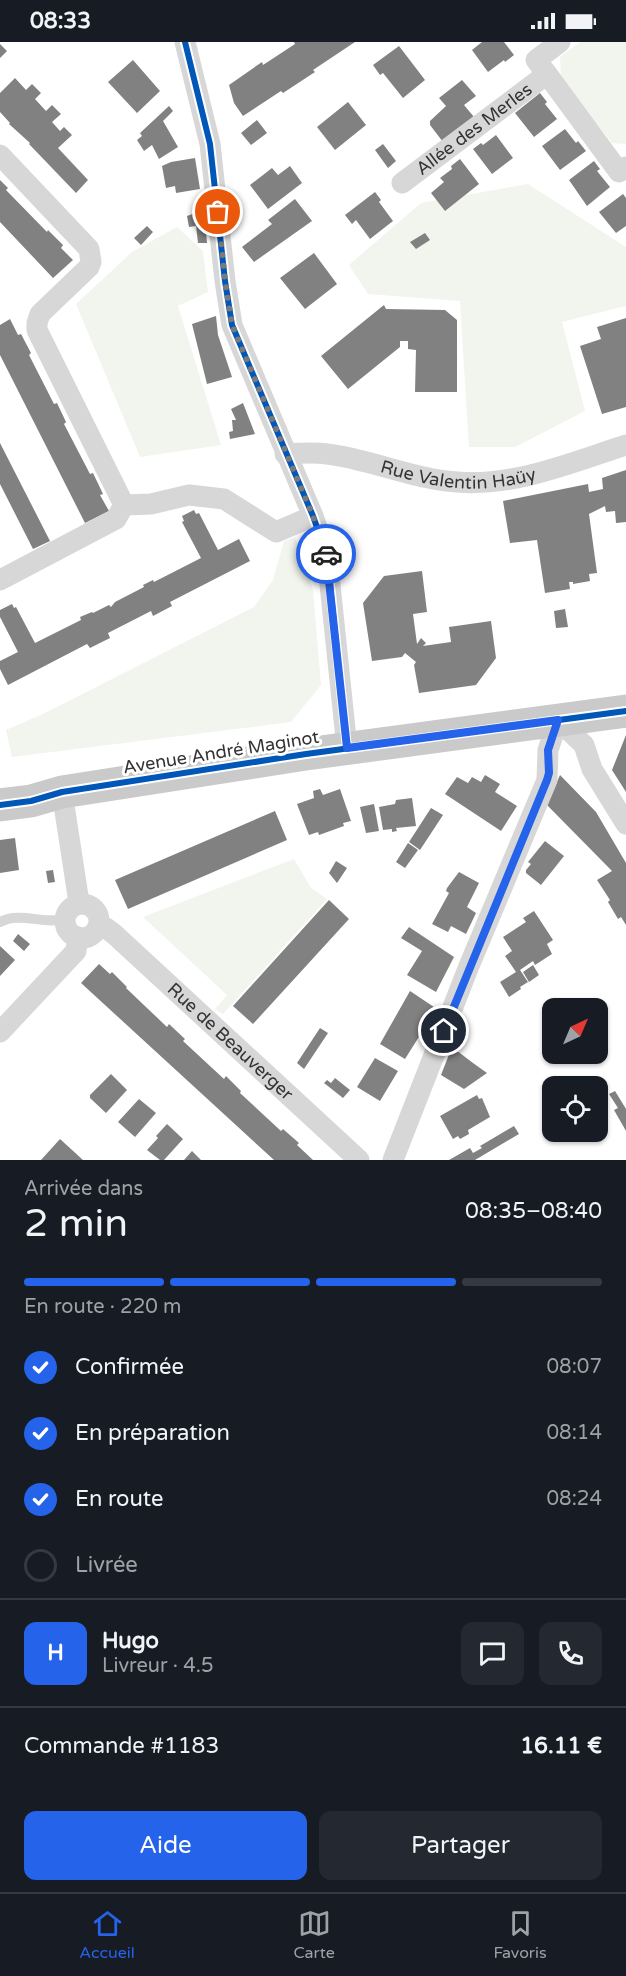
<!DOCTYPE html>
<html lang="fr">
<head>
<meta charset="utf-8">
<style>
  :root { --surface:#171b24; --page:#242831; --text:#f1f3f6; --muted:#9ea1a6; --line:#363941; --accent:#2563eb }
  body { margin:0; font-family:"Varela Round",sans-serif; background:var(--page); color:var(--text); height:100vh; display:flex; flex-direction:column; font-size:22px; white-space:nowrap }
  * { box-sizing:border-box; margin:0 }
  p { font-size:20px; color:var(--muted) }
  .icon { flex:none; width:33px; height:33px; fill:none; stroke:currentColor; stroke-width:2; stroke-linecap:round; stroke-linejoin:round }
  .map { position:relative; height:1118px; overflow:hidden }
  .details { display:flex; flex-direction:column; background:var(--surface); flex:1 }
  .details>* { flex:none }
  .needle { width:39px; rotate:44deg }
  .controls { position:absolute; left:542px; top:956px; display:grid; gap:12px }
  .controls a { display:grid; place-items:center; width:66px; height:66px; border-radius:12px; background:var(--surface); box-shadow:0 2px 4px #0004; font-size:30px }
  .pin { position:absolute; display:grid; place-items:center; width:51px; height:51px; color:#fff; margin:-26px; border:3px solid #fff; border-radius:50%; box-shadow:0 2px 6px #0007 }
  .courier { position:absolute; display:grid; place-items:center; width:60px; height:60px; margin:-30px; border:4px solid #2563eb; border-radius:50%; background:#fff; color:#222; box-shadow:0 2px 8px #0007 }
  .head em { font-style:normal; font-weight:600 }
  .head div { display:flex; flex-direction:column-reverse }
  .head { display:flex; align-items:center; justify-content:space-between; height:102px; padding:0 24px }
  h1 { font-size:39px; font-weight:600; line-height:45px }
  .bar { display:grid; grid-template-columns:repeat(4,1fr); gap:9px 6px; align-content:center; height:72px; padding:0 24px }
  .bar i { height:8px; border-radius:4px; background:var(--line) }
  .bar .selected { background:var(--accent) }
  .bar p { grid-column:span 4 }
  .line { display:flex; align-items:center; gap:15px; padding:0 24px; border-top:2px solid var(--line) }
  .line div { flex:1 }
  .round { display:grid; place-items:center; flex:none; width:63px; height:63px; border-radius:12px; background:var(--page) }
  ol { padding:0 24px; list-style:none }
  li { display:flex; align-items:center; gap:18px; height:66px }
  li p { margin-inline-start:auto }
  li .icon { padding:6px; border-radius:50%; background:var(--accent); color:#fff; stroke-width:4 }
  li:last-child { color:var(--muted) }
  li i { width:33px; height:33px; border:3px solid var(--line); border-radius:50% }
  .primary-button { display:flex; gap:12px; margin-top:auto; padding:12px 24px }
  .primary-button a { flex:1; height:69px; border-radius:12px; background:var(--accent); color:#fff; font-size:24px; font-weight:600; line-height:69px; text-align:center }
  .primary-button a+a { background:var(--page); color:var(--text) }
  .status { display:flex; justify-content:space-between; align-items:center; height:42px; padding:0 30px; background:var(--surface); direction:ltr }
  .status svg { height:16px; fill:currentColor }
  .tab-bar { display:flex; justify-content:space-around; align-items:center; height:84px; border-top:2px solid var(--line); background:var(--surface); font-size:16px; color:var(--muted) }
  .tab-bar a { display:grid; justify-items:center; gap:3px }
  .tab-bar .selected { color:var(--accent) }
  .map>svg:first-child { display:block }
  .green { fill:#f1f5ed }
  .building { fill:#818181 }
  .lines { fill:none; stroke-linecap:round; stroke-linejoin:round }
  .service { stroke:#d7d7d7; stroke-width:10 }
  .minor { stroke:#d7d7d7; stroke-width:21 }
  .primary { stroke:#cacaca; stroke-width:33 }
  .cycleway-casing { stroke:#fff; stroke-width:10 }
  .cycleway { stroke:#0057b8; stroke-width:6 }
  .done { stroke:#7a7a7a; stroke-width:6; stroke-dasharray:0 10.8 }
  .route { stroke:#2563eb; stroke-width:8 }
  .labels { text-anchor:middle; stroke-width:6; stroke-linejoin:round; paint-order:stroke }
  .street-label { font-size:18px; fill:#333; stroke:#fff }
</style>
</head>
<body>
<div class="status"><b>08:33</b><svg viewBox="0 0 49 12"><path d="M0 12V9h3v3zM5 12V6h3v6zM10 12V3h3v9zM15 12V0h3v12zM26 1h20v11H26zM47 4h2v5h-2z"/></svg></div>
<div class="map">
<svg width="626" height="1118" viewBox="0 0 626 1118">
  <rect width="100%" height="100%" fill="#fff"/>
  <path class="green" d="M 580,0 L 626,0 L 626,102 L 612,101 L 561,37 L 560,15 Z
    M 528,142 L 626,205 L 626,264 L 562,280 L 585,369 L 515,405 L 469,405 L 460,259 L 368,252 L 349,223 L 421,161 Z
    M 177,185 L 203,209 L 208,250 L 178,264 L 221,403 L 140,415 L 76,262 L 132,210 Z
    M 295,495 L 313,548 L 321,643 L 291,680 L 12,715 L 6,688 L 43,672 L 254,565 L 273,538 L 284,499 Z
    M 294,817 L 311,846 L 327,857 L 223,972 L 215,967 L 227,953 L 143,875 Z"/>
  <path class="building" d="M 294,0 L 355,0 L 313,28 L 315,30 L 283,51 L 281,49 L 243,74 L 234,61 L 229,43 L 262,20 L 263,23 L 295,2 Z
    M 482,0 L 504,0 L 514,13 L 505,20 L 504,18 L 488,30 L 472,8 Z
    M 0,2 L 7,9 L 0,16 Z
    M 399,4 L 425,38 L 403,56 L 383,31 L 380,33 L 373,23 Z
    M 133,18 L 160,49 L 137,71 L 108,40 Z
    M 15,36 L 26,48 L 32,42 L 41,51 L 35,57 L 46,69 L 52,63 L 61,72 L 52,80 L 60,89 L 64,85 L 72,93 L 58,106 L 88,138 L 76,151 L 29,102 L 30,101 L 9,82 L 10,81 L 0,70 L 0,51 Z
    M 462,38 L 476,54 L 464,63 L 474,75 L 443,100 L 430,83 L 430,79 L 446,64 L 439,56 Z
    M 540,51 L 547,60 L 545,62 L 557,77 L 534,95 L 515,71 Z
    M 348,60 L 366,83 L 335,108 L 317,85 Z
    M 169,64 L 173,69 L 163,79 L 178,105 L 159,117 L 152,103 L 144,109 L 137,98 L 142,94 L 140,91 Z
    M 257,78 L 267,91 L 251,103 L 241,91 Z
    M 565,87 L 576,101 L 578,99 L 586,109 L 560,128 L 542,104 Z
    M 496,93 L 513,116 L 492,132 L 473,107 L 481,101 L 483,103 Z
    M 383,102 L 396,119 L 388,126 L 375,108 Z
    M 195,116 L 200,147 L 176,151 L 175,144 L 166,146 L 162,124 L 171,120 Z
    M 460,117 L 479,142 L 445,169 L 431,151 L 444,140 L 440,136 L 452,127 L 451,124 Z
    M 594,119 L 600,127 L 597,129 L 610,145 L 587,164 L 569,138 Z
    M 290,124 L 302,141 L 268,167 L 250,143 L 272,126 L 278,133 Z
    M 0,138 L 8,146 L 6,148 L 47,190 L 48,188 L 63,203 L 61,206 L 73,218 L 53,236 L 0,180 Z
    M 375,150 L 381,158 L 379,160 L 393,179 L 370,197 L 356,178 L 352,182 L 345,173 Z
    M 623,152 L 626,156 L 626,184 L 616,191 L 599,170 Z
    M 295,157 L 312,179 L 254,220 L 242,205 L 272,182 L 268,178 Z
    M 204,168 L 207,201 L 198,201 L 196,184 L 189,185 L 187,174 Z
    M 147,184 L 153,190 L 141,203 L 134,196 Z
    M 425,191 L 430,198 L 416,207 L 410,200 Z
    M 314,211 L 337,242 L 305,267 L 280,236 Z
    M 384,263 L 386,267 L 445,268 L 457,278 L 457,350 L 415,350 L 416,308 L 408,307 L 408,299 L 400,299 L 400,305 L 348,347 L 321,314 Z
    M 216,274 L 218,293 L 232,335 L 207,342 L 192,282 Z
    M 626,276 L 626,365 L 602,372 L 580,304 L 601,297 L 597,285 Z
    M 10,277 L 18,293 L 21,292 L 31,311 L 29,313 L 54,362 L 57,361 L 66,380 L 64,382 L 90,432 L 93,431 L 103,452 L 100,453 L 109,469 L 85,481 L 0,313 L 0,283 Z
    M 243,361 L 255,392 L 230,397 L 229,390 L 233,389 L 232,378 L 236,378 L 231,367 Z
    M 0,401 L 50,499 L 33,507 L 0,442 Z
    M 626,428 L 626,480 L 616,481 L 615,469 L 606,470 L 605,464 L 589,472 L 597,531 L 589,532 L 590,539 L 573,542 L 573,540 L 569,540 L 570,547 L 545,551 L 537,498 L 510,501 L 503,459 L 588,442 L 589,450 L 603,447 L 602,436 Z
    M 194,468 L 196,472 L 199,471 L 218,508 L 239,497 L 250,519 L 170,560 L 172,564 L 153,574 L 151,569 L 108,591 L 110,596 L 90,606 L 87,602 L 8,643 L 0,627 L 0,619 L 18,610 L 0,575 L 0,568 L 12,562 L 14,566 L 16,565 L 35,601 L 81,578 L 80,575 L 92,570 L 93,571 L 109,563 L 111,565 L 115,560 L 144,545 L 143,543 L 153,538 L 154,540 L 201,516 L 182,480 L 184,479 L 182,474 Z
    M 422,529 L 427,570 L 413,572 L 417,602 L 421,596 L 426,601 L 423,604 L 451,600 L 449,585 L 491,579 L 496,616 L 476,643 L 419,651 L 414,623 L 416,620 L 405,611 L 402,615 L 372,619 L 363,561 L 384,534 Z
    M 565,567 L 568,585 L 556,586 L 554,569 Z
    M 626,693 L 626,750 L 612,728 Z
    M 485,733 L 500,742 L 495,750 L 517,764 L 501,789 L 445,752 L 457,735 L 468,741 L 472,735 L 481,740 Z
    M 560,733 L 596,770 L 626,821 L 626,883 L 621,875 L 618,877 L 608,860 L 610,858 L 597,838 L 612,829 L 547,763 Z
    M 320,747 L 323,753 L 340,747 L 351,779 L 343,781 L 344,784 L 319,793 L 318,790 L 309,793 L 297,762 L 314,756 L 313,749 Z
    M 412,756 L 416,784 L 396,786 L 397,789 L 392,790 L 392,787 L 383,788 L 379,765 L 395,762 L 396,758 Z
    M 374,762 L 379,789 L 366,791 L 360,765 Z
    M 431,766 L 443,773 L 420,808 L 409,800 Z
    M 275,769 L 287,798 L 128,867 L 115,838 Z
    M 15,796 L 19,828 L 0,831 L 0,798 Z
    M 545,799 L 564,814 L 541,843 L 526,831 L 526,828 L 531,822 L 528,820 Z
    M 408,801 L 418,808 L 405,826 L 396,820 Z
    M 336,819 L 347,826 L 337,841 L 329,831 Z
    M 53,828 L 55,840 L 48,841 L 46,829 Z
    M 459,830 L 479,841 L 467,865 L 476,871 L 466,892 L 451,884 L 448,890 L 432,882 L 449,851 L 446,849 L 447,846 Z
    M 329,858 L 349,877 L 253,982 L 233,964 Z
    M 534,869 L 553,898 L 547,902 L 552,912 L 535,923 L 533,919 L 520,928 L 528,940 L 520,945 L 521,947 L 509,955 L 500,940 L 516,930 L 505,914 L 512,909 L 503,895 L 526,880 L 523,876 Z
    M 409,885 L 454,915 L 436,950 L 407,933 L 422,909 L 401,896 Z
    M 18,892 L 30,902 L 24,909 L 13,899 Z
    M 0,904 L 15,918 L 0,934 Z
    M 99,922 L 110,932 L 112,930 L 127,945 L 126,946 L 167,985 L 169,982 L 185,997 L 183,999 L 224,1037 L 226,1034 L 241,1049 L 240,1051 L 281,1089 L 283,1087 L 299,1101 L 297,1103 L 313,1118 L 274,1118 L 81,941 Z
    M 533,923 L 539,933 L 529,940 L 523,930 Z
    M 410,949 L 434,965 L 425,981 L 427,982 L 405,1017 L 380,1002 Z
    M 320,986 L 328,991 L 304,1027 L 297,1021 Z
    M 452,1005 L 473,1021 L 487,1031 L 464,1047 L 441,1033 Z
    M 375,1016 L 398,1029 L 380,1059 L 357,1045 Z
    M 111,1032 L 127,1048 L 106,1071 L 90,1056 L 90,1053 Z
    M 335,1036 L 350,1048 L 343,1056 L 324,1041 L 327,1038 L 331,1041 Z
    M 615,1049 L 626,1067 L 626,1089 L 614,1068 L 618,1066 L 609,1052 Z
    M 477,1053 L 479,1057 L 482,1056 L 490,1075 L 468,1088 L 469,1092 L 460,1097 L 458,1094 L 453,1097 L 440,1074 Z
    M 139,1057 L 156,1071 L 135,1095 L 118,1080 Z
    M 167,1082 L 183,1097 L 164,1118 L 160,1118 L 147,1108 L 158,1096 L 156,1094 Z
    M 514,1084 L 519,1092 L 475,1118 L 449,1118 L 470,1106 L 473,1111 L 482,1106 L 480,1104 Z
    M 60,1097 L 83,1118 L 41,1118 Z
    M 192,1109 L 201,1118 L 184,1118 Z"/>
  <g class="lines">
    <path class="service" d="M 0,880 C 20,869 44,883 65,877"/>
    <g class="minor">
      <path d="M 185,0 L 210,102 L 225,239 L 232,283 L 313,474 L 327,514 L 347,706"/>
      <path d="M 547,32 L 536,18 L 560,0"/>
      <path d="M 0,113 L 89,207 L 91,220 L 89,225 L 40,272 L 37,281 L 37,288 L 124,463 L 151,462 L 189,453 L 224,457 L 276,490 L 313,474"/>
      <path id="s1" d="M 402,141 L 547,32 L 619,130 L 626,125"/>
      <path id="s2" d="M 285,412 C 299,411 313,410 327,412 C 370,417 412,437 457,440 C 514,445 573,420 626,403"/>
      <path d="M 0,538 L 116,477 L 124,463"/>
      <path d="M 62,750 L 78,854 L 81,862"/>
      <circle cx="82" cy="879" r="17"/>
      <path id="s3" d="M 99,883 L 106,886 L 114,892 L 359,1118"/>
      <path d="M 0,990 L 76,909 L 78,895"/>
      <path d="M 393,1118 L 469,924 L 547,738 L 548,708 L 558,678 L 584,703 L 592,727 L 626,782"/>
    </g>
    <path class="primary" d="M 0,763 L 31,759 L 62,750 L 306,712 L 626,669"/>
    <g class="cycleway-casing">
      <path id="cycleway" d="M 185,0 L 210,102 L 225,239 L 232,283 L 313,474 L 327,514 L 347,706
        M 0,763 L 31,759 L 62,750 L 306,712 L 626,669"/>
    </g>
    <use href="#cycleway" class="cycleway"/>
  </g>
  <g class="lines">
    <path class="done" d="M 218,170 L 225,239 L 232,283 L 313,474 L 326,512"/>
    <path class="route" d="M 326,512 L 347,706 L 558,678 L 548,708 L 549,731 L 547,738 L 444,989"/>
  </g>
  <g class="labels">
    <g class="street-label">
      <text dy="6" stroke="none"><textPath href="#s1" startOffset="90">Allée des Merles</textPath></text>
      <text dy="6" stroke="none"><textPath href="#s2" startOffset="176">Rue Valentin Haüy</textPath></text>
      <text transform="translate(221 710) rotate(-9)" y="6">Avenue André Maginot</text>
      <text dy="6" stroke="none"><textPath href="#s3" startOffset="176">Rue de Beauverger</textPath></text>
    </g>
  </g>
</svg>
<div class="controls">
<a><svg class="needle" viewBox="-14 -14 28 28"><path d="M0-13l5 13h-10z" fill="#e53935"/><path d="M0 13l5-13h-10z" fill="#9ea1a6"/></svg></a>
<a><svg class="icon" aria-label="locate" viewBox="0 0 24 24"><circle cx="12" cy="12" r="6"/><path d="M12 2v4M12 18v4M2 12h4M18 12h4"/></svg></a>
</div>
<div class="pin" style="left:218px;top:170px;background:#ea580c"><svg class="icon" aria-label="bag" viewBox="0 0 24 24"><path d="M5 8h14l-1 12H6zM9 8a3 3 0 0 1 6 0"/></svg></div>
<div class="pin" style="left:444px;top:989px;background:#1f2937"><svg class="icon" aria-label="home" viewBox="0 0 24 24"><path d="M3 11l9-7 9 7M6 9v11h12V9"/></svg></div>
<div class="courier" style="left:326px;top:512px"><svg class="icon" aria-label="car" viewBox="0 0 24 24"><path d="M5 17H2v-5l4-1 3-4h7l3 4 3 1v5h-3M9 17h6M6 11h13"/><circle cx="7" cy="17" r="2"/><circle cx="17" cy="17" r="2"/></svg></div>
</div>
<section class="details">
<div class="head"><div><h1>2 min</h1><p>Arrivée dans</p></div><em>08:35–08:40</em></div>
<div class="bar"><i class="selected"></i><i class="selected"></i><i class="selected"></i><i></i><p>En route · 220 m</p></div>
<ol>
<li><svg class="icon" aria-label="check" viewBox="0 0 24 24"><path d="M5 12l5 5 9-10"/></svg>Confirmée<p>08:07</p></li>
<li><svg class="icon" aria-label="check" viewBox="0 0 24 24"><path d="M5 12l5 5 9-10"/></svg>En préparation<p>08:14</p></li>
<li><svg class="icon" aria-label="check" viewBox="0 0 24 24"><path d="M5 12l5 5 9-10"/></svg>En route<p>08:24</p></li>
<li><i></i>Livrée</li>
</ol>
<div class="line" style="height:108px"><b class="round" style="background:var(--accent);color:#fff">H</b><div><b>Hugo</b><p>Livreur · 4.5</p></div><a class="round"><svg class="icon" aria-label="chat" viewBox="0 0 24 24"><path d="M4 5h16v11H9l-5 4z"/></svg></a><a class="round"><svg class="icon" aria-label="phone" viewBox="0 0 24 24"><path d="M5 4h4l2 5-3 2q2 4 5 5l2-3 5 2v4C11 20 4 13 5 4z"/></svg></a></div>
<div class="line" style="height:78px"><div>Commande #1183</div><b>16.11 €</b></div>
<div class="primary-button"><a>Aide</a><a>Partager</a></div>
</section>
<nav class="tab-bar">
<a class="selected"><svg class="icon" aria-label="home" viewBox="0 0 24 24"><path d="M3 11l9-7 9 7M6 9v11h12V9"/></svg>Accueil</a>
<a><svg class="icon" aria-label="map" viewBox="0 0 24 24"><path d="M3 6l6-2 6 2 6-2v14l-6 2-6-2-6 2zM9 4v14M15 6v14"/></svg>Carte</a>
<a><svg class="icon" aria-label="saved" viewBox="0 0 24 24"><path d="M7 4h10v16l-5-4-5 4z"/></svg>Favoris</a>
</nav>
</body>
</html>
